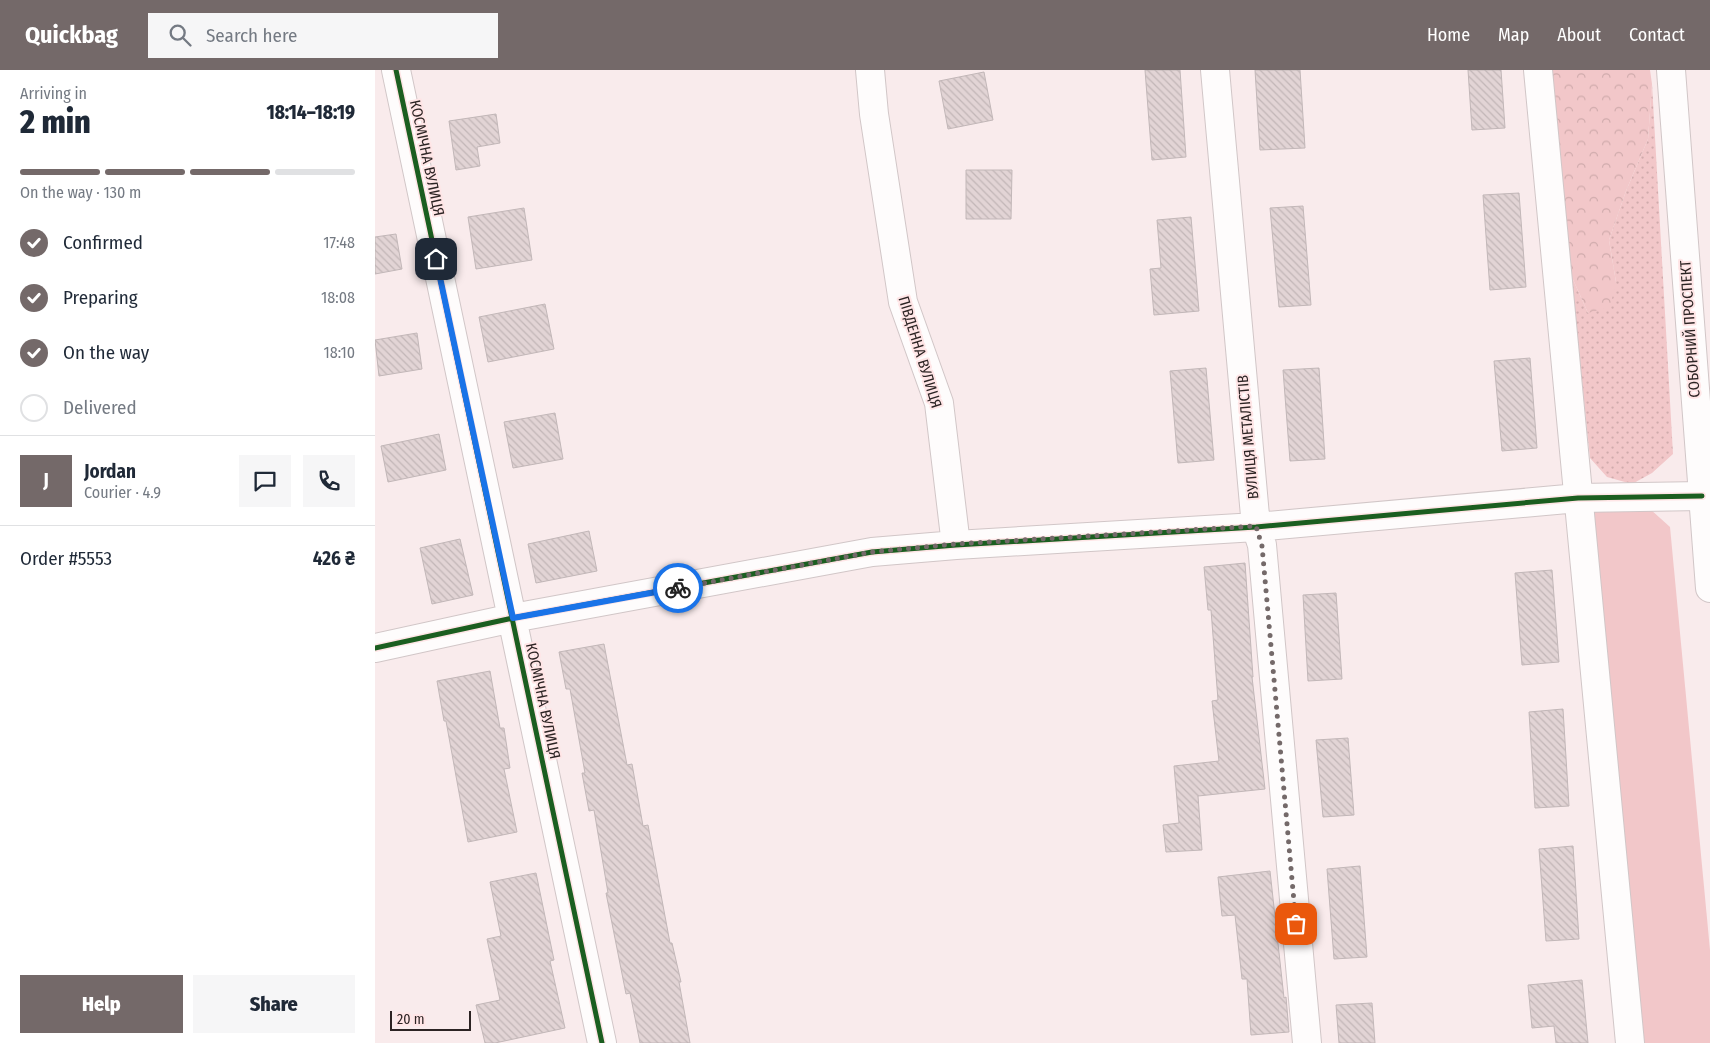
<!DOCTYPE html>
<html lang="en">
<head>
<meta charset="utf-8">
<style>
  :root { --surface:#fff; --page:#f6f6f7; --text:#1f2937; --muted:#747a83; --line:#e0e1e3; --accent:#746969 }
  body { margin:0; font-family:"Fira Sans Condensed",sans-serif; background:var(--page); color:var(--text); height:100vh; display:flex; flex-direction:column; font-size:19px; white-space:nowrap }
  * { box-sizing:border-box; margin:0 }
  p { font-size:16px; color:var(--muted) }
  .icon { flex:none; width:28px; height:28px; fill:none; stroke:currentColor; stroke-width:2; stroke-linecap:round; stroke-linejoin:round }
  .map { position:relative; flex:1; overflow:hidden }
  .drawer { display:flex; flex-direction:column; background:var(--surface); width:375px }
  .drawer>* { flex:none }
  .scale { position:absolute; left:15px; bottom:12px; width:81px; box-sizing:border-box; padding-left:5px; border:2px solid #2c2323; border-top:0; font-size:14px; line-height:18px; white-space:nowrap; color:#2c2323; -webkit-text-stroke:4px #ffe5e6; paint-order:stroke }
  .pin { position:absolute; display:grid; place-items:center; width:42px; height:42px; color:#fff; margin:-21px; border-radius:10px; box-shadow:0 2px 8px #0006 }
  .courier { position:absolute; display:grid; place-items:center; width:50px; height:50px; margin:-25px; border:4px solid #1a73e8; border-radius:50%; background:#fff; color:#222; box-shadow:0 1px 6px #0007 }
  .overview em { font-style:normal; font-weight:800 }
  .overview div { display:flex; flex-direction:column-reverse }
  .overview { display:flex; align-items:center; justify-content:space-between; height:85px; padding:0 20px }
  h1 { font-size:32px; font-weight:800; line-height:38px }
  .bar { display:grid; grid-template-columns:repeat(4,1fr); gap:8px 5px; align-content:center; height:60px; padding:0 20px }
  .bar i { height:6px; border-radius:4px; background:var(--line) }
  .bar .selected { background:var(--accent) }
  .bar p { grid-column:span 4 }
  .line { display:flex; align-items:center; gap:12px; padding:0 20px; border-top:1px solid var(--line) }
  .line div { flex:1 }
  .round { display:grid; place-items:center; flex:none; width:52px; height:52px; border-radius:0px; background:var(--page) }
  ol { padding:0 20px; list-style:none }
  li { display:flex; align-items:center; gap:15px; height:55px }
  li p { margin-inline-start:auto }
  li .icon { padding:5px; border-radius:50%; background:var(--accent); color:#fff; stroke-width:4 }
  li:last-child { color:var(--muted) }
  li i { width:28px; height:28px; border:2px solid var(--line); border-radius:50% }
  .cta { display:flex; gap:10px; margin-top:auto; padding:10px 20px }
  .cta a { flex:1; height:58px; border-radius:0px; background:var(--accent); color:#fff; font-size:20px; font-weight:800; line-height:58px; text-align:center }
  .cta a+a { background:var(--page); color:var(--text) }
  header { display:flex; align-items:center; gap:30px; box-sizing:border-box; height:70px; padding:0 25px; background:var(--accent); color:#fff }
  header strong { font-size:24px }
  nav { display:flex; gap:28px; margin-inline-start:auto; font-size:18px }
  .search { width:350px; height:45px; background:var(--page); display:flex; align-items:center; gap:12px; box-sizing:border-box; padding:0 18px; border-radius:0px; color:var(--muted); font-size:19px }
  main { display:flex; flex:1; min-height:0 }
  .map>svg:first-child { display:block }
  .grass { fill:url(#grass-dots) }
  .forest { fill:url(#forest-crowns) }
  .garden { fill:#f2c7c9 }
  .building { fill:url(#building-back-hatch); stroke:#c2b7b8 }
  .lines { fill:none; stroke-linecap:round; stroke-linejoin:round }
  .minor-casing { stroke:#d1c6c7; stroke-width:30 }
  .major-casing { stroke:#d1c6c7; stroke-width:30 }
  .minor { stroke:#fefcfc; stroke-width:28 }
  .major { stroke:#fefcfc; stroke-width:28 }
  .cycleway-casing { stroke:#ffe5e6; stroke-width:8 }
  .cycleway { stroke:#1b5e20; stroke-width:5 }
  .done { stroke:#746969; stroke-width:5; stroke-dasharray:0 9 }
  .route { stroke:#1a73e8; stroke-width:6 }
  .labels { text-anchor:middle; stroke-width:4; stroke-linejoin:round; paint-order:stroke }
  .street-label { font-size:15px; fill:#2c2323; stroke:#ffe5e6 }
</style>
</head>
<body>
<header>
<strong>Quickbag</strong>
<div class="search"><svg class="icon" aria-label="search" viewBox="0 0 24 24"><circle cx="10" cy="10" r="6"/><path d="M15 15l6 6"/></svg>Search here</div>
<nav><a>Home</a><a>Map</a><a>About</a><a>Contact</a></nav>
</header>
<main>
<section class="drawer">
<div class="overview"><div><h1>2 min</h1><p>Arriving in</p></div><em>18:14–18:19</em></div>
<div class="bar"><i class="selected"></i><i class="selected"></i><i class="selected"></i><i></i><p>On the way · 130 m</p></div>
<ol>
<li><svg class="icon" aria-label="check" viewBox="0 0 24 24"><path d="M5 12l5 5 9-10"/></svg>Confirmed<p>17:48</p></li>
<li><svg class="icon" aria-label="check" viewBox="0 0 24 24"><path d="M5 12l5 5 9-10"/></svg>Preparing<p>18:08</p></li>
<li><svg class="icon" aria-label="check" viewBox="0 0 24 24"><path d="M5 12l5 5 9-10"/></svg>On the way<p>18:10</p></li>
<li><i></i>Delivered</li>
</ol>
<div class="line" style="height:90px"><b class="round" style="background:var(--accent);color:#fff">J</b><div><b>Jordan</b><p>Courier · 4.9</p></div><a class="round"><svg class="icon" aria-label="chat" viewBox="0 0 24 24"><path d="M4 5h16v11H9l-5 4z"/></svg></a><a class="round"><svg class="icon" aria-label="phone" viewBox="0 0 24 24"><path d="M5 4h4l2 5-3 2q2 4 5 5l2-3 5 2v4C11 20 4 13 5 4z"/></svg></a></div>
<div class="line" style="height:65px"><div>Order #5553</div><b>426 ₴</b></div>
<div class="cta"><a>Help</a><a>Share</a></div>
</section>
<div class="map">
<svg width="1335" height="973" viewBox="0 0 1335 973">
  <defs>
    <pattern id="grass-dots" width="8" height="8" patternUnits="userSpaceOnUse" patternTransform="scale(1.25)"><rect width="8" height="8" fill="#f2c7c9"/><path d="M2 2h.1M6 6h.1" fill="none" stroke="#d0abac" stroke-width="1.8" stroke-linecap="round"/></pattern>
    <pattern id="forest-crowns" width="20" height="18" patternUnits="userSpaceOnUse" patternTransform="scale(1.25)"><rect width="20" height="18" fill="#f2c7c9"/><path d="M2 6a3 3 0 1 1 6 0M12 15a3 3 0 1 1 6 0" fill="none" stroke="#d0abac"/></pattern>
    <pattern id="building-back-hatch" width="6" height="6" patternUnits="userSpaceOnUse" patternTransform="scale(1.25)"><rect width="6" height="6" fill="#e2d4d5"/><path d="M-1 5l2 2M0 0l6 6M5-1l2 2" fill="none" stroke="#c2b6b7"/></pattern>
  </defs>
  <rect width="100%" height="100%" fill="#f9ebec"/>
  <path class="grass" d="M 1277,14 L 1298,384 L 1277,403 L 1257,414 L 1232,407 L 1215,388 L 1196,205 L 1213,243 L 1241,212 L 1234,170 L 1251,121 L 1273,69 Z"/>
  <path class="forest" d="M 1176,0 L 1275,0 L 1277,14 L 1273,69 L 1251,121 L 1234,170 L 1241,212 L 1235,237 L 1213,243 L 1196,205 Z"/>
  <path class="garden" d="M 1275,439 L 1295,457 L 1335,880 L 1335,973 L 1262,973 L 1211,440 Z"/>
  <path class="building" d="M 770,0 L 805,0 L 811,87 L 777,90 Z
    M 880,0 L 925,0 L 930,78 L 885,80 Z
    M 1093,0 L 1126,0 L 1130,58 L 1097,60 Z
    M 609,2 L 618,50 L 573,59 L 564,11 Z
    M 121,44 L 125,73 L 102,77 L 105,96 L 81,100 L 74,51 Z
    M 591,100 L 637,100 L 636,149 L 591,149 Z
    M 1144,123 L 1151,217 L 1115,220 L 1108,125 Z
    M 928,136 L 936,235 L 904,237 L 895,138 Z
    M 149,138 L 157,190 L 101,199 L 93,147 Z
    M 816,147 L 824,241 L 779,245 L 775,199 L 786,198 L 782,150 Z
    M 21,164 L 27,199 L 0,204 L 0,167 Z
    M 170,234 L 179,279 L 113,292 L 104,247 Z
    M 42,263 L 47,299 L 4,306 L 0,270 Z
    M 1155,288 L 1162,378 L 1127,381 L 1119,291 Z
    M 831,298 L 839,390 L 803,393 L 795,301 Z
    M 944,298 L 950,389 L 915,391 L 908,300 Z
    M 180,343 L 188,389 L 138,398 L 129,352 Z
    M 64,364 L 71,400 L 13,412 L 6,376 Z
    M 214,461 L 222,501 L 161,513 L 153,474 Z
    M 85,469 L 98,525 L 57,534 L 45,478 Z
    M 870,493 L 878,607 L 877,607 L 890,719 L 823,726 L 827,780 L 791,782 L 788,755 L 804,753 L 799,696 L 844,691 L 837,631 L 843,630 L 836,540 L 833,540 L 829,497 Z
    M 1177,500 L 1184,592 L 1147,595 L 1140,503 Z
    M 961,523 L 967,609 L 933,611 L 928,525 Z
    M 229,574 L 252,695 L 257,694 L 268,756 L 273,755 L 295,873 L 297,873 L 306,912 L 304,912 L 315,973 L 265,973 L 255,923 L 251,924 L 231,823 L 233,823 L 219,740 L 214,741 L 207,703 L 210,703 L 195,619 L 191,619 L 184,582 Z
    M 115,601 L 125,658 L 129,658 L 135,698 L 129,699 L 142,762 L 93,772 L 71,651 L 69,651 L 62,611 Z
    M 1188,639 L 1194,736 L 1160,738 L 1154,642 Z
    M 973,668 L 979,745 L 948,747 L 941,670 Z
    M 1198,776 L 1204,869 L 1171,871 L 1164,779 Z
    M 985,796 L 992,887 L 959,889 L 952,799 Z
    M 895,801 L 909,928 L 911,927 L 914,962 L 876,965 L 872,909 L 867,909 L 860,845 L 847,846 L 843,807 Z
    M 161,803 L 179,890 L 175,891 L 190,958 L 120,973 L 110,973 L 101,935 L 125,930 L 112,869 L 126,866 L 115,812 Z
    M 1207,910 L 1213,973 L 1181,973 L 1179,956 L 1157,958 L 1153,915 Z
    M 997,933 L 1000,973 L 964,973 L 961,935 Z"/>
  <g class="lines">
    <g class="minor-casing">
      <path id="minor" d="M 21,0 L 227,973
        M 495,0 L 499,44 L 528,232 L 564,333 L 581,475
        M 840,0 L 881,457 L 887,475 L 932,973
        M 1163,0 L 1255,973
        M 0,578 L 138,548 L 497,482 L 581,475 L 881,457 L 1203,428 L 1327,426"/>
    </g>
    <g class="major-casing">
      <path id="major" d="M 1296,0 L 1335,518"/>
    </g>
    <use href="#minor" class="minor"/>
    <use href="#major" class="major"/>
    <g class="cycleway-casing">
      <path id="cycleway" d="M 21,0 L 227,973
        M 0,578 L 138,548 L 497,482 L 581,475 L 881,457 L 1203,428 L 1327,426"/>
    </g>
    <use href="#cycleway" class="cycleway"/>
  </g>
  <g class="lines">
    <path class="done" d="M 303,518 L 497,482 L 581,474 L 881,456 L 887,476 L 921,854"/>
    <path class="route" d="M 61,189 L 138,548 L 303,518"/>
  </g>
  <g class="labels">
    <g class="street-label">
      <text transform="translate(52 88) rotate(78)" y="5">КОСМІЧНА ВУЛИЦЯ</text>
      <text transform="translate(1315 259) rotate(-94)" y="5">СОБОРНИЙ ПРОСПЕКТ</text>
      <text transform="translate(545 282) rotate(73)" y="5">ПІВДЕННА ВУЛИЦЯ</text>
      <text transform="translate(873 367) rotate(-95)" y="5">ВУЛИЦЯ МЕТАЛІСТІВ</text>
      <text transform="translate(168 631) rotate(78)" y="5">КОСМІЧНА ВУЛИЦЯ</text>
    </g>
  </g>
</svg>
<div class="scale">20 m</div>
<div class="pin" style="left:921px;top:854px;background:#ea580c"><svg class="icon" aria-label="bag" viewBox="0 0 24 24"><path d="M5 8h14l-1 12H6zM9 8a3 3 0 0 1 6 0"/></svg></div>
<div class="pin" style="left:61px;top:189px;background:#1f2937"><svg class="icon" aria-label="home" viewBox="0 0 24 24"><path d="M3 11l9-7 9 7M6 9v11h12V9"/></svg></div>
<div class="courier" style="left:303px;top:518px"><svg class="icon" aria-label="bike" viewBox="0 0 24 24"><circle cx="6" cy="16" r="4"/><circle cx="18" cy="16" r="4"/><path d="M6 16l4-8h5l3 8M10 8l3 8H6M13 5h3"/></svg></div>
</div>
</main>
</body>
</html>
